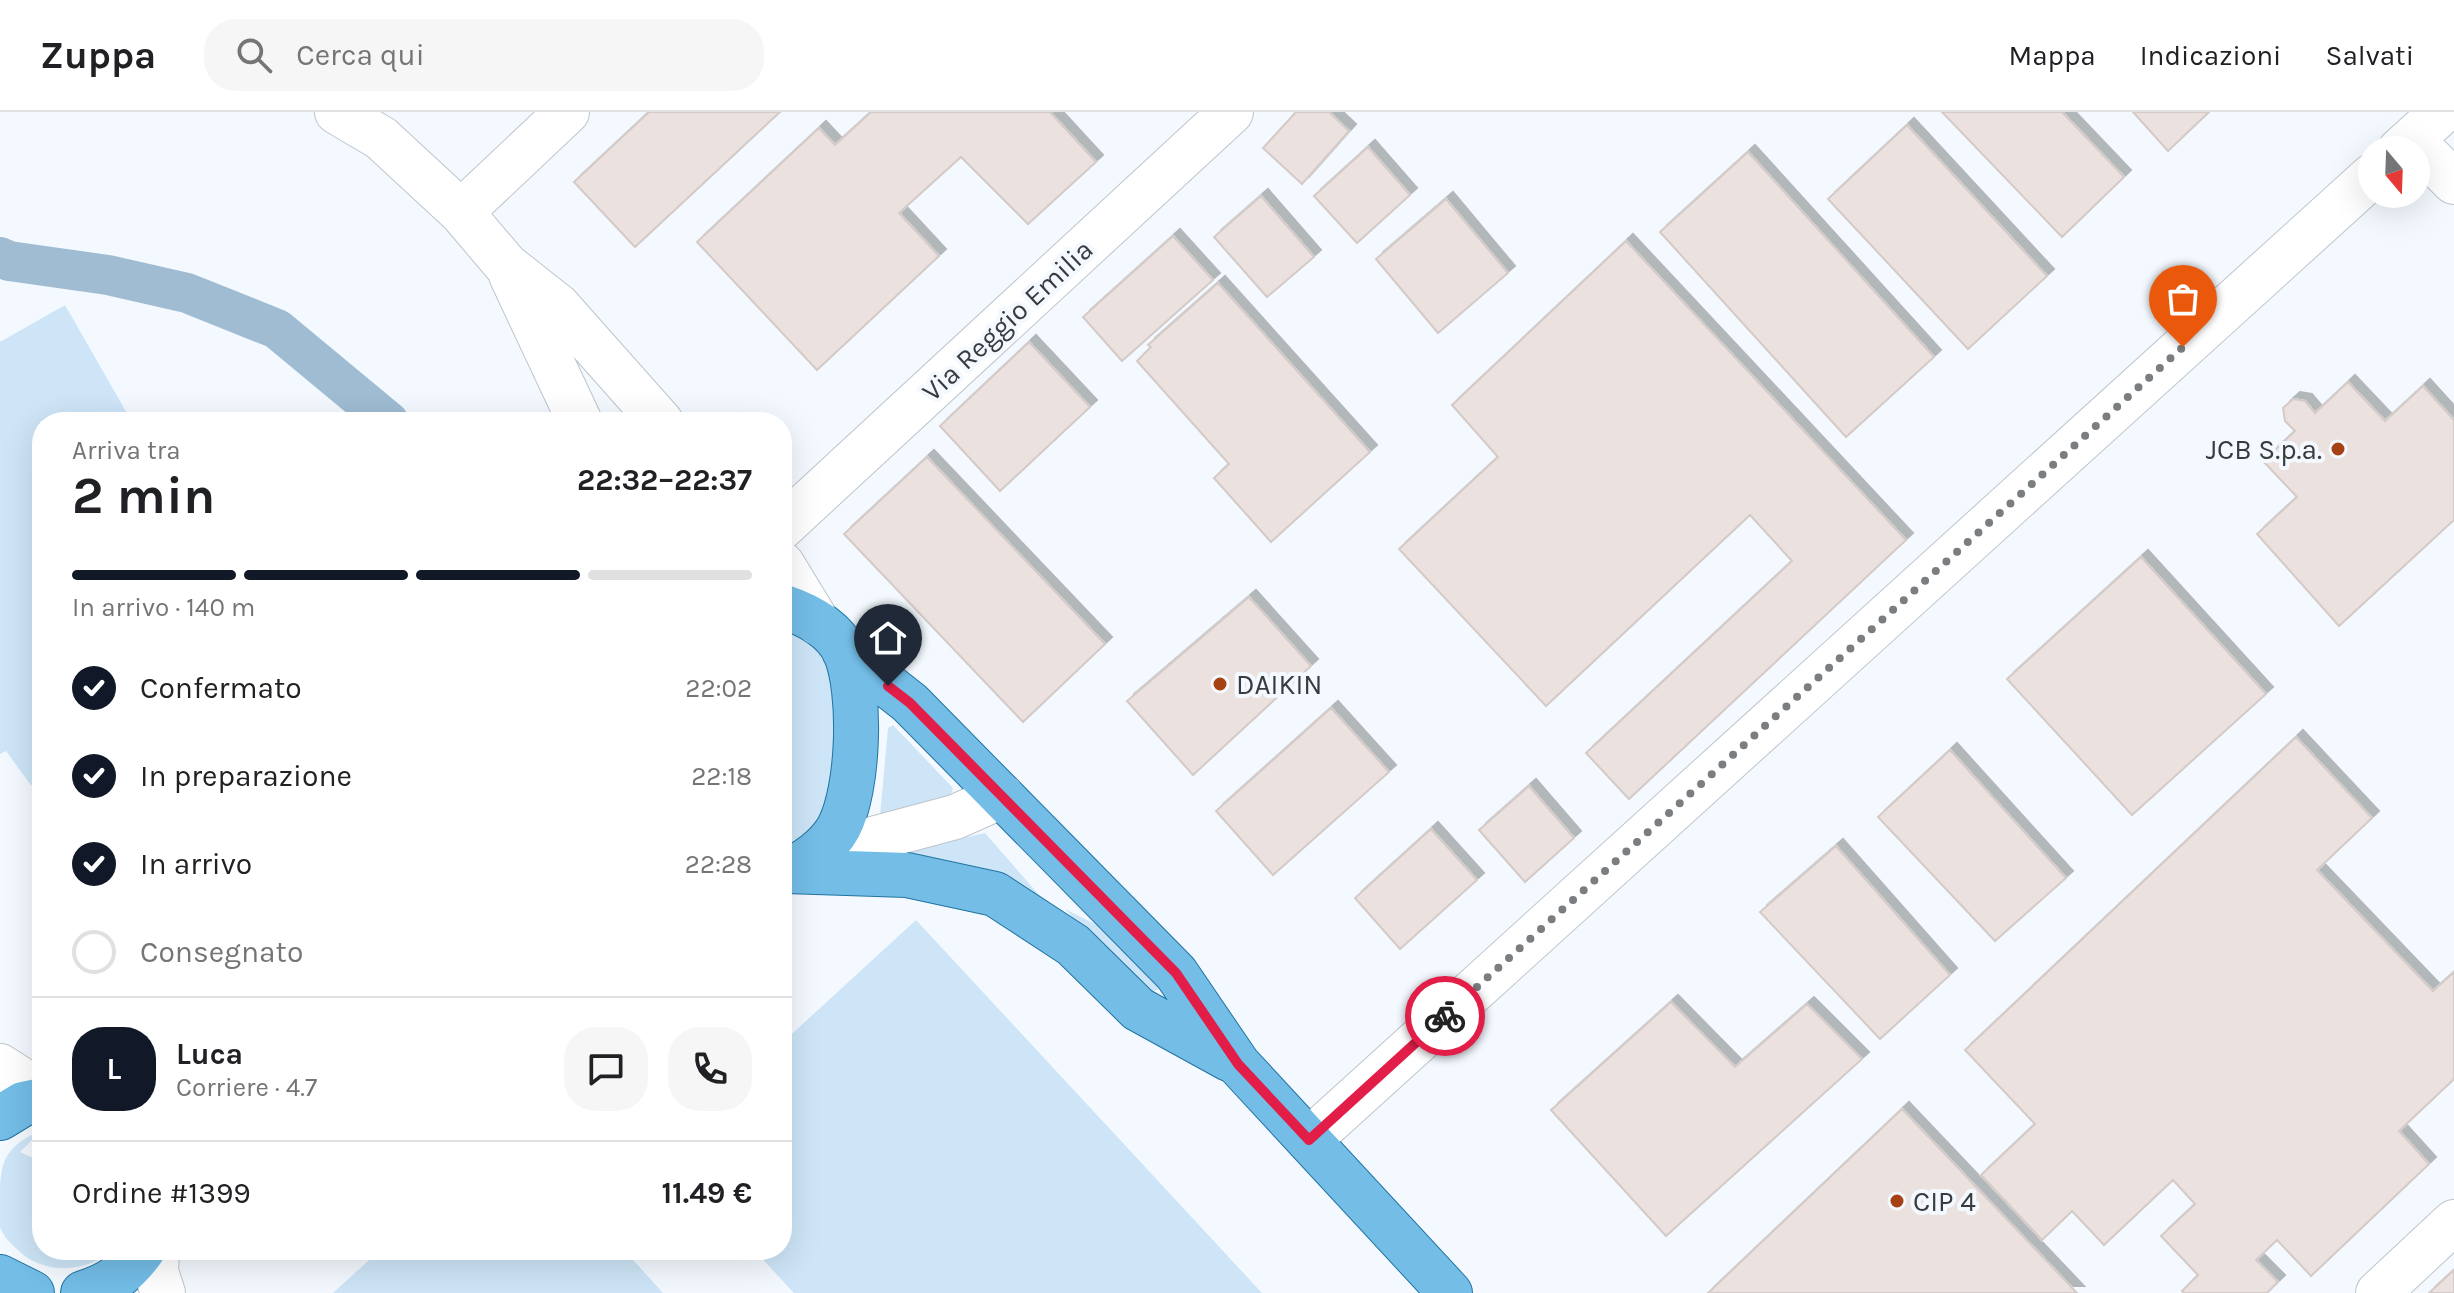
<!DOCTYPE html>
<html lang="it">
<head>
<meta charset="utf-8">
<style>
  :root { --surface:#fff; --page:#f6f6f6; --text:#202124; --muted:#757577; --line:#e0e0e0; --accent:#111827 }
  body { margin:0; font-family:Karla,sans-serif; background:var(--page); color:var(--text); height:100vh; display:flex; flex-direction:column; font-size:30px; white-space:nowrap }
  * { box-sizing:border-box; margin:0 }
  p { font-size:26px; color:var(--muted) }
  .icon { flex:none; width:44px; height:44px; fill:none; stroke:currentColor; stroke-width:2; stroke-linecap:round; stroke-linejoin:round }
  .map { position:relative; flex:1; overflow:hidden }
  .drawer { position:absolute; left:32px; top:300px; width:760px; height:848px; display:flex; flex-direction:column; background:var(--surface); border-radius:32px; box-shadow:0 8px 32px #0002 }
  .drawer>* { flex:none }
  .needle { width:52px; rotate:161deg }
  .tools { position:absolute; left:2358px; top:24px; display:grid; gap:16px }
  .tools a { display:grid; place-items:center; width:72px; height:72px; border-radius:50%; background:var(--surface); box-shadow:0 8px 32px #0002; font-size:40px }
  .pin { position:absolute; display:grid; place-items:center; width:68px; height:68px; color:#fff; margin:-82px -34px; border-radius:50% 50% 50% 0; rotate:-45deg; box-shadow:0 0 8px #0007 }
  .pin .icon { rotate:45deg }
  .courier { position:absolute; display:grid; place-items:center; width:80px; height:80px; margin:-40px; border:6px solid #e11d48; border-radius:50%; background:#fff; color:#222; box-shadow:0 2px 10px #0007 }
  .summary em { font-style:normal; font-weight:700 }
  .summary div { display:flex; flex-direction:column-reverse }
  .summary { display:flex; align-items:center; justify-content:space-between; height:136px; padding:0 40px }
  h1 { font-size:52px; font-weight:700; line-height:60px }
  .bar { display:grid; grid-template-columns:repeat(4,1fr); gap:12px 8px; align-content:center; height:96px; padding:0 40px }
  .bar i { height:10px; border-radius:6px; background:var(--line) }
  .bar .current { background:var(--accent) }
  .bar p { grid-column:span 4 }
  .line { display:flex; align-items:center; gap:20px; padding:0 40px; border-top:2px solid var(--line) }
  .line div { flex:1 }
  .round { display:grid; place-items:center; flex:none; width:84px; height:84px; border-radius:32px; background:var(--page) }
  ol { padding:0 40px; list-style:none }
  li { display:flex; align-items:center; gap:24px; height:88px }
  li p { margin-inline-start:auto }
  li .icon { padding:8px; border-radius:50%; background:var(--accent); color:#fff; stroke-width:4 }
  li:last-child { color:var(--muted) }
  li i { width:44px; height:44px; border:4px solid var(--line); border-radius:50% }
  header { display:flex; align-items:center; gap:48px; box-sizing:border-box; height:112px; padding:0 40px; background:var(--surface); border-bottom:2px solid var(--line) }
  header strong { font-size:38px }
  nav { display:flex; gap:44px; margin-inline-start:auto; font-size:28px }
  .search { width:560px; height:72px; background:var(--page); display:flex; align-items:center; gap:20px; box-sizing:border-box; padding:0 28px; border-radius:32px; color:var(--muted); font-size:30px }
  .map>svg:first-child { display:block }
  .green { fill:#cde5f7 }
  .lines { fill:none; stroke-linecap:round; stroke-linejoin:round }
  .canal { stroke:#9fbcd3; stroke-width:40 }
  .building { fill:#ebe1de; stroke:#d4cac7; stroke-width:2; filter:url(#shadow) }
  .minor-casing { stroke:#bec5cb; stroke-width:46 }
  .major-casing { stroke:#2273a1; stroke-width:46 }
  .minor { stroke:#fff; stroke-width:44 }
  .major { stroke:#73bde7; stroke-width:44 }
  .done { stroke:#7a7e81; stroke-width:8; stroke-dasharray:0 14.4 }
  .route { stroke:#e11d48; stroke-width:10 }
  .poi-dot { fill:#a64113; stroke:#f3f9fe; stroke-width:3 }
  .labels { text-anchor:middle; stroke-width:8; stroke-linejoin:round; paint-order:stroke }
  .street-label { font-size:28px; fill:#393c3e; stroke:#f3f9fe }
  .poi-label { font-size:28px; fill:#393c3e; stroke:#f3f9fe; text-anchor:start }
</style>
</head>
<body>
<header>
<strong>Zuppa</strong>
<div class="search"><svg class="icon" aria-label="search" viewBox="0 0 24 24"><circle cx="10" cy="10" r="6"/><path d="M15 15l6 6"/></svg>Cerca qui</div>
<nav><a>Mappa</a><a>Indicazioni</a><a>Salvati</a></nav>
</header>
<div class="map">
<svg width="2454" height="1181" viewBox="0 0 2454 1181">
  <defs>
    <filter id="shadow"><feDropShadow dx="7" dy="-7" stdDeviation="0" flood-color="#0004"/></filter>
  </defs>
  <rect width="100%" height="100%" fill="#f3f9fe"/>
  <path class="green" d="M 65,193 L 132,310 L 42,310 L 42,682 L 30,672 L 6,639 L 0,642 L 0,230 Z
    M 782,516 L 807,529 L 820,540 L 836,569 L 836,666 L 821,706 L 807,722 L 782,736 Z
    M 893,613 L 953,676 L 950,687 L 880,704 L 888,616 Z
    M 985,721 L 1040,784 L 1003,767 L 876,746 Z
    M 1065,797 L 1115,822 L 1157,871 L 1159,877 L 1146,883 Z
    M 916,808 L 1262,1181 L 794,1181 L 754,1138 L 782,1138 L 782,931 Z
    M 42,1018 L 42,1044 L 36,1024 L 20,1040 L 42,1050 L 42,1138 L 89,1138 L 90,1146 L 101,1138 L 114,1138 C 86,1160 46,1164 19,1139 C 11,1132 3,1124 0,1115 C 0,1106 0,1093 0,1084 C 0,1046 7,1034 42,1018 Z
    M 380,1138 L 624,1138 L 663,1181 L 333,1181 Z"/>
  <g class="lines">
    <path class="canal" d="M 0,145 L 9,149 L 108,163 L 187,181 L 277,217 L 389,310"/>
  </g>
  <path class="building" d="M 649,0 L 780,0 L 635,135 L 574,70 Z
    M 871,0 L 1050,0 L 1096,50 L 1028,112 L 961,45 L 899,101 L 939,144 L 817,258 L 697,130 L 819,16 L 835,33 Z
    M 1296,0 L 1329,0 L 1349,19 L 1302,72 L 1263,36 Z
    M 1942,0 L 2062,0 L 2124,65 L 2062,125 Z
    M 2133,0 L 2209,0 L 2168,39 Z
    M 1907,13 L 2047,164 L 1968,237 L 1828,87 Z
    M 1368,35 L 1410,83 L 1357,131 L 1314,84 Z
    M 1748,40 L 1934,245 L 1846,325 L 1660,120 Z
    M 1261,84 L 1314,145 L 1267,185 L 1214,125 Z
    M 1446,87 L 1508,161 L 1438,221 L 1376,147 Z
    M 1173,124 L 1213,168 L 1122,249 L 1083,205 Z
    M 1626,129 L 1906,428 L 1629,687 L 1586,641 L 1792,449 L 1750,403 L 1546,594 L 1399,437 L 1498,345 L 1452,293 Z
    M 1218,171 L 1370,340 L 1271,430 L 1214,366 L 1229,352 L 1137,249 L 1151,235 L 1148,233 Z
    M 1029,230 L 1090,295 L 1000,379 L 940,314 Z
    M 2348,270 L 2385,309 L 2423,274 L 2454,308 L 2454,408 L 2339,514 L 2257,422 L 2297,385 L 2263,349 L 2295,319 L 2285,309 L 2283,296 L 2293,287 L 2305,289 L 2315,301 Z
    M 927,345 L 1105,532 L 1023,610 L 844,422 Z
    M 2141,445 L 2266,582 L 2132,703 L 2007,567 Z
    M 1249,485 L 1311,554 L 1193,663 L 1127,589 Z
    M 1331,596 L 1389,660 L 1273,763 L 1216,699 Z
    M 2296,625 L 2372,706 L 2317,758 L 2433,879 L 2454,860 L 2454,967 L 2399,1019 L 2429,1052 L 2311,1164 L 2277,1128 L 2256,1148 L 2278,1170 L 2267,1181 L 2184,1181 L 2182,1179 L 2198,1163 L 2161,1124 L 2195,1092 L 2173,1068 L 2104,1133 L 2072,1099 L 2042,1128 L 1981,1063 L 2035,1012 L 1965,938 Z
    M 1950,638 L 2066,766 L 1995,829 L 1878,705 Z
    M 1529,674 L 1574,726 L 1525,770 L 1479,718 Z
    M 1431,717 L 1477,768 L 1400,837 L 1355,786 Z
    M 1836,734 L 1950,863 L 1880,927 L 1760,800 Z
    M 1671,890 L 1735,955 L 1807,892 L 1862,947 L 1666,1124 L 1551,998 Z
    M 1902,997 L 2077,1181 L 1708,1181 Z
    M 2454,1158 L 2454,1181 L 2429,1181 Z"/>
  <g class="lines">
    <g class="minor-casing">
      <path id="minor" d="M 337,0 L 381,26 L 461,100 L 506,153 L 558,194 L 661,310
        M 2412,28 L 2454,70
        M 2400,38 L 2442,0
        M 461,100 L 567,0
        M 511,163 L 580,310
        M 782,415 L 1231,0
        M 782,452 L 818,511
        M 796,755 L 869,728 L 955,705 L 1002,684
        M 0,954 L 42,981
        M 1309,1028 L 2372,64
        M 157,1138 L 156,1160 L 163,1181
        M 2378,1181 L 2454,1110"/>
    </g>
    <g class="major-casing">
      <path id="major" d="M 782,494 C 806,502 833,515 845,540 C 862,580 859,676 839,715 C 828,735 804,753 782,760
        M 844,539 L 910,591 L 1176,861 L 1238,952 L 1450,1181
        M 782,761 L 786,759 L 907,763 L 995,782 L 1073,833 L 1138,897 L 1229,947
        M 0,1006 L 23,992 L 42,988
        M 0,1165 L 32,1181
        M 83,1181 C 110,1173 126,1161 143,1138"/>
    </g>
    <use href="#minor" class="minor"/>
    <use href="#major" class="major"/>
  </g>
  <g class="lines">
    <path class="done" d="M 1445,904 L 2183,235"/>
    <path class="route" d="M 888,574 L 910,591 L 1176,861 L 1238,952 L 1309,1028 L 1445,904"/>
  </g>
  <g class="poi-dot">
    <circle cx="2338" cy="337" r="8"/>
    <circle cx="1220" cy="572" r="8"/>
    <circle cx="1897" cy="1089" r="8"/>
  </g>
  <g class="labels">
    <g class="street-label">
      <text transform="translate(1007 208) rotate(-43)" y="10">Via Reggio Emilia</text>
    </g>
    <g class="poi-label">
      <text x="2322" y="347" text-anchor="end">JCB S.p.a.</text>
      <text x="1236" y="582">DAIKIN</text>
      <text x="1913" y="1099">CIP 4</text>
    </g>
  </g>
</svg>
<div class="tools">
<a><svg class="needle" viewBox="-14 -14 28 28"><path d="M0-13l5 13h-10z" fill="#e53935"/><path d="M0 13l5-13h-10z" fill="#757577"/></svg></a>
</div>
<div class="pin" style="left:2183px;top:235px;background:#ea580c"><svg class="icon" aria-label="bag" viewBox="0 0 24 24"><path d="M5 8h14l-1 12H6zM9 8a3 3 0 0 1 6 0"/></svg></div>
<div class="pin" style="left:888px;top:574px;background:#1f2937"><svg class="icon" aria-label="home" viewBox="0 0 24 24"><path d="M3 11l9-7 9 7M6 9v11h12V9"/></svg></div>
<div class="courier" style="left:1445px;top:904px"><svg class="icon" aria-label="bike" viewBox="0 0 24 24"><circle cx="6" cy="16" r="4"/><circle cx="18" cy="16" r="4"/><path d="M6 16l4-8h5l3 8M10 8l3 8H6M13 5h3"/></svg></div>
<section class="drawer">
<div class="summary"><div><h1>2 min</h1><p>Arriva tra</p></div><em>22:32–22:37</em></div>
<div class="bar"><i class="current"></i><i class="current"></i><i class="current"></i><i></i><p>In arrivo · 140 m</p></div>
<ol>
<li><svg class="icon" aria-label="check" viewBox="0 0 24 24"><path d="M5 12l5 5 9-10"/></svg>Confermato<p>22:02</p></li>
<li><svg class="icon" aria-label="check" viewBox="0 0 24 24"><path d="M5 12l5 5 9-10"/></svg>In preparazione<p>22:18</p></li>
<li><svg class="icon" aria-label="check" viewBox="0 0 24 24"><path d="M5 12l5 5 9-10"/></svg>In arrivo<p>22:28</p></li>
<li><i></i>Consegnato</li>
</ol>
<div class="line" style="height:144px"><b class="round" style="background:var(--accent);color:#fff">L</b><div><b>Luca</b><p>Corriere · 4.7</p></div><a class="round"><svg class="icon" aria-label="chat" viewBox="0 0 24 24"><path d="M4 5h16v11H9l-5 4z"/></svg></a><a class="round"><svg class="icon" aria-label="phone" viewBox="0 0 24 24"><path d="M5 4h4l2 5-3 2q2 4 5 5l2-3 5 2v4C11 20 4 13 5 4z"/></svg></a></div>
<div class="line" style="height:104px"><div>Ordine #1399</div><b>11.49 €</b></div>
</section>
</div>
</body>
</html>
